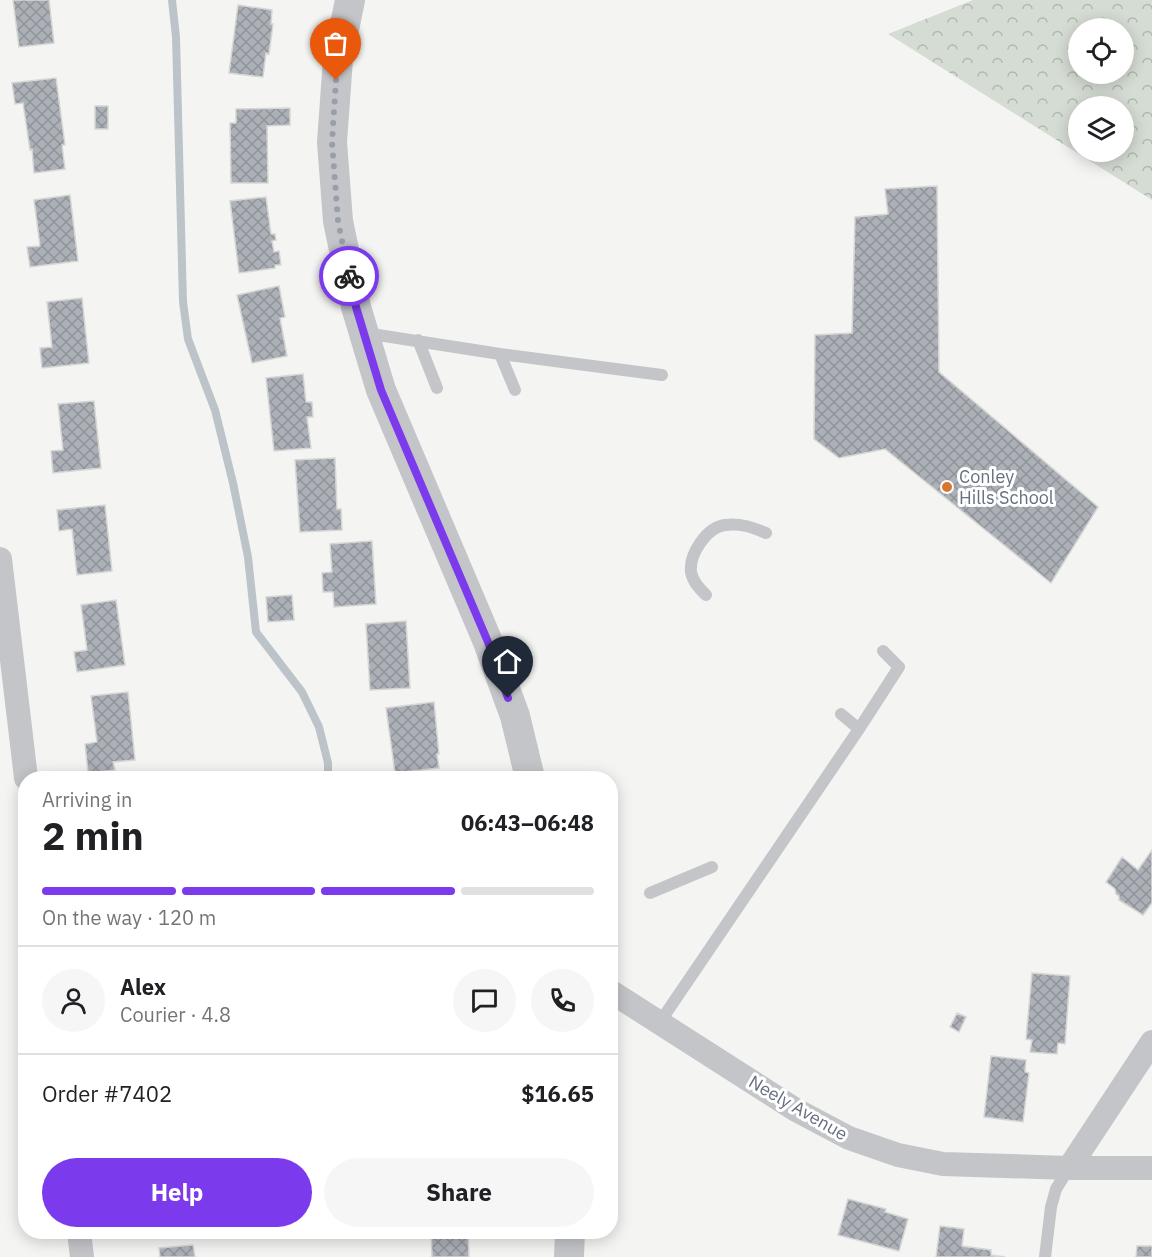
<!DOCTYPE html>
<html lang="en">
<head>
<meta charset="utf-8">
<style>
  :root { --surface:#fff; --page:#f6f6f6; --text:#202124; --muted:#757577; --line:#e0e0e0; --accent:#7c3aed }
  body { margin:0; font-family:"IBM Plex Sans",sans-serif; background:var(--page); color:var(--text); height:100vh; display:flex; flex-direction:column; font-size:22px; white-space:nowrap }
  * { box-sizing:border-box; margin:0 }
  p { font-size:20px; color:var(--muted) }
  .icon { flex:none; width:33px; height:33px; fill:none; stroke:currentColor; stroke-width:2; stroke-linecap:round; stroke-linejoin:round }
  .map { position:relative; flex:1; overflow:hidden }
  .details { position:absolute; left:18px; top:771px; width:600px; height:468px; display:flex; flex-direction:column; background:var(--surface); border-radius:24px; box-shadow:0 3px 15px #0003 }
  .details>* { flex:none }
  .tools { position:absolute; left:1068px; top:18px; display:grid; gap:12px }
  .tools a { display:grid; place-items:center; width:66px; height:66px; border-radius:50%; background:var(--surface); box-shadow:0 3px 15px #0003; font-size:30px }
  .pin { position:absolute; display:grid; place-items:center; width:51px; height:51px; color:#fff; margin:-62px -26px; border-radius:50% 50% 50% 0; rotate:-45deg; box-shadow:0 0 6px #0007 }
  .pin .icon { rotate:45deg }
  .courier { position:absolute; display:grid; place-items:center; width:60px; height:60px; margin:-30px; border:4px solid #7c3aed; border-radius:50%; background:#fff; color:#222; box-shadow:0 2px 8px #0007 }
  .overview em { font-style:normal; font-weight:800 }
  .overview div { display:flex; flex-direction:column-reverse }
  .overview { display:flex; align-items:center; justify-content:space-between; height:102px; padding:0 24px }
  h1 { font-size:39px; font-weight:800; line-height:45px }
  .bar { display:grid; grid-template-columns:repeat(4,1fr); gap:9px 6px; align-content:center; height:72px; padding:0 24px }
  .bar i { height:8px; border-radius:4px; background:var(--line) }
  .bar .on { background:var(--accent) }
  .bar p { grid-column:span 4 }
  .line { display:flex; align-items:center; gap:15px; padding:0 24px; border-top:2px solid var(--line) }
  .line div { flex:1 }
  .round { display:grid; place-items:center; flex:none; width:63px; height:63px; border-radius:32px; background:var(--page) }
  .button { display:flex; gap:12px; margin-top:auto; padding:12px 24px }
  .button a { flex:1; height:69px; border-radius:36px; background:var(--accent); color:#fff; font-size:24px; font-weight:800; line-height:69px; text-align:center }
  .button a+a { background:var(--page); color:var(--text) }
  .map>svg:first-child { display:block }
  .forest { fill:url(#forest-crowns); fill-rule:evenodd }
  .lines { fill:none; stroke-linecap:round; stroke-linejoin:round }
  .stream { stroke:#bcc4c9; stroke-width:8 }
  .building { fill:url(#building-cross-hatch); stroke:#d6d6d4; stroke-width:1.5 }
  .service { stroke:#c3c5c9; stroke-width:12 }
  .minor { stroke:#c3c5c9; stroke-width:24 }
  .tertiary { stroke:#c3c5c9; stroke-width:30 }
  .done { stroke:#989fa9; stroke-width:6; stroke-dasharray:0 10.8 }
  .route { stroke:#7c3aed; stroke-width:8 }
  .poi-dot { fill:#d8752f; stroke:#fff; stroke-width:2 }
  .labels { text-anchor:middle; stroke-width:6; stroke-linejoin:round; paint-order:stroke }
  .poi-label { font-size:18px; fill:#667081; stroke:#fff; text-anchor:start }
  .street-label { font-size:18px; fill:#667081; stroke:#fff }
</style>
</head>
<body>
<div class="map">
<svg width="1152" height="1257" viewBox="0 0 1152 1257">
  <defs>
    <pattern id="forest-crowns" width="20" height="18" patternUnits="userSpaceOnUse" patternTransform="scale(1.5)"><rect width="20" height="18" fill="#d5dcd3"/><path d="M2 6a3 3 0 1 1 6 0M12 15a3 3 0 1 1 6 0" fill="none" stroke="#b1b7b1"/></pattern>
    <pattern id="building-cross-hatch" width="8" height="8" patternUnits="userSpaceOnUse" patternTransform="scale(1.5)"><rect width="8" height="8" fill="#acb0b7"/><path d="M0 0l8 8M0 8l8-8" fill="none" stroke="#90949a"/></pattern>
  </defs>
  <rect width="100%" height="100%" fill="#f4f5f2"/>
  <path class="forest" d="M 973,0 L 1152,0 L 1152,200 L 888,34 ZM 1078,28 L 1124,28 L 1124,74 L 1078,74 ZM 1078,106 L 1124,106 L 1124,152 L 1078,152 Z"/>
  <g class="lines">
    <path class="stream" d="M 172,0 L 176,37 L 183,302 L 188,339 L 215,410 L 233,483 L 248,557 L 256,632 L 302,692 L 319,727 L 328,763 L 328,778"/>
  </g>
  <path class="building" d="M 13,0 L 49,0 L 54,43 L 19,47 Z
    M 238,5 L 272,10 L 271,24 L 273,24 L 269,54 L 266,53 L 263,77 L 229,73 Z
    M 56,78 L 65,145 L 62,145 L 65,169 L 34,173 L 32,149 L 30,150 L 23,103 L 15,104 L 12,83 Z
    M 95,106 L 108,106 L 108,129 L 95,129 Z
    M 290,108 L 290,125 L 267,126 L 268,183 L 231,183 L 230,123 L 236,123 L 236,109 Z
    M 937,186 L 939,372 L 1098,507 L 1051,583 L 885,449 L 839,458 L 814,439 L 815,335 L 852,333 L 855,217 L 888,214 L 885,189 Z
    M 70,195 L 78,261 L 30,267 L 27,247 L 40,246 L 34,200 Z
    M 266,197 L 271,234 L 275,234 L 276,240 L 272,241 L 274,252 L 279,251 L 281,265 L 275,265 L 275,268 L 239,273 L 230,201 Z
    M 279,286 L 285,317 L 280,318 L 287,356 L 252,363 L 237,295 Z
    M 82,298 L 89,363 L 42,368 L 40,348 L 52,347 L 47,302 Z
    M 303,374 L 306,402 L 312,402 L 313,417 L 307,417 L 311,448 L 274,451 L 266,378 Z
    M 94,401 L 101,468 L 53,473 L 51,451 L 63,450 L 58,404 Z
    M 335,458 L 337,509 L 341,509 L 342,530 L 300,532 L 295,460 Z
    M 105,505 L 112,571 L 77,575 L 72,529 L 59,531 L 57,510 Z
    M 372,541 L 376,604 L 334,607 L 333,592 L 323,592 L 322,573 L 332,572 L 330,544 Z
    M 292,595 L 294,620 L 268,622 L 266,597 Z
    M 116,600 L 125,665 L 77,672 L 74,652 L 87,650 L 81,605 Z
    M 406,621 L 410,688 L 370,690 L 366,624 Z
    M 128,692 L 135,760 L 113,762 L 115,770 L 88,773 L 85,744 L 97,742 L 91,696 Z
    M 434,702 L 439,754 L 437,754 L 439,768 L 395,773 L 386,708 Z
    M 1152,850 L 1152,903 L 1143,915 L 1119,900 L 1119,896 L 1116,894 L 1115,889 L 1106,882 L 1122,857 L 1138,870 Z
    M 1032,973 L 1070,976 L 1065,1044 L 1058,1043 L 1057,1054 L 1030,1052 L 1032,1040 L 1026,1039 Z
    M 957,1013 L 966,1017 L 959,1032 L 950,1027 Z
    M 991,1056 L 1026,1060 L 1025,1072 L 1029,1073 L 1023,1122 L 984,1117 Z
    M 848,1199 L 886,1209 L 885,1212 L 908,1219 L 899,1251 L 838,1235 Z
    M 940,1226 L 964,1229 L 962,1246 L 991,1250 L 991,1255 L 1005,1257 L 936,1257 Z
    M 431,1232 L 468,1232 L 469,1257 L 432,1257 Z
    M 193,1245 L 195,1257 L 160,1257 L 159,1248 Z
    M 1137,1246 L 1152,1246 L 1152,1257 L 1136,1257 Z"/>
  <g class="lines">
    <path class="service" d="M 365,333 L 500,354 L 662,375
      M 418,340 L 437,388
      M 500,354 L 515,390
      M 706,595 C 699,588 693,582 691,572 C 689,554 707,527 725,525 C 740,523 752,527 766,533
      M 841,714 L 859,729
      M 650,893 L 712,867
      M 660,1022 L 859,729 L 899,667 L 883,651
      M 1045,1257 L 1051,1207 L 1056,1189 L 1069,1168"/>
    <path class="minor" d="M 0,559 L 26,778
      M 610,991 L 796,1110 L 849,1138 L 898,1155 L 943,1164 L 1069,1168 L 1152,1168
      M 1069,1168 L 1152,1042
      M 79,1232 L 82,1257"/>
    <path class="tertiary" d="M 350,0 L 338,59 L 332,142 L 338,221 L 356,307 L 381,390 L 488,642 L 515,716 L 530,778
      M 569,1257 L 570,1232"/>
  </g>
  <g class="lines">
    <path class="done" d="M 336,80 L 332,142 L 338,221 L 349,276"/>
    <path class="route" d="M 349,276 L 356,307 L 381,390 L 488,642 L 508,698"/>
  </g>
  <circle class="poi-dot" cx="947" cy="487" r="6"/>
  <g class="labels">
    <g class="poi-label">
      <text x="959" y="483">Conley<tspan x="959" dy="21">Hills School</tspan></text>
    </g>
    <g class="street-label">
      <text transform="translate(798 1108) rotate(30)" y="6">Neely Avenue</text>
    </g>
  </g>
</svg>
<div class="tools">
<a><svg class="icon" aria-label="locate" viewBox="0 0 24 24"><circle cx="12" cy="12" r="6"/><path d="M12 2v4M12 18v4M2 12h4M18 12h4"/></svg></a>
<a><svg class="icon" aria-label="layers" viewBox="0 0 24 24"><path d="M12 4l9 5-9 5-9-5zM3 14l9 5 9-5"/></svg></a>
</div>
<div class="pin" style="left:336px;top:80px;background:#ea580c"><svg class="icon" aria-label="bag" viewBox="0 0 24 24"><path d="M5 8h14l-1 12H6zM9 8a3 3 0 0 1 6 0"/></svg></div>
<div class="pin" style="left:508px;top:698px;background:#1f2937"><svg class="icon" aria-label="home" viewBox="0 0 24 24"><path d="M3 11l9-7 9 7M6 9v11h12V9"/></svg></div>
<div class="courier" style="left:349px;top:276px"><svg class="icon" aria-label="bike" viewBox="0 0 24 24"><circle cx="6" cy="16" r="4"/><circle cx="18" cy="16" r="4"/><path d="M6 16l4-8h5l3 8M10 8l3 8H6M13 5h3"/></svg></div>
<section class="details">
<div class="overview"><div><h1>2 min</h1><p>Arriving in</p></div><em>06:43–06:48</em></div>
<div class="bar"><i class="on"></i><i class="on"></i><i class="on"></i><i></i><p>On the way · 120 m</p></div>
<div class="line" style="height:108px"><a class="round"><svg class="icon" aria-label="person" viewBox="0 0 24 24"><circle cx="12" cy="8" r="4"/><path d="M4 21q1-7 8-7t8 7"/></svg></a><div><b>Alex</b><p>Courier · 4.8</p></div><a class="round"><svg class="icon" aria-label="chat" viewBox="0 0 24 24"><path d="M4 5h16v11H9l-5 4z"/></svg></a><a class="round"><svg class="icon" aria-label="phone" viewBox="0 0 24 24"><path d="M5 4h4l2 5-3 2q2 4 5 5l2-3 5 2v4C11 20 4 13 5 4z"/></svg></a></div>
<div class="line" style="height:78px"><div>Order #7402</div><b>$16.65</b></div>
<div class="button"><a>Help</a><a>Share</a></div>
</section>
</div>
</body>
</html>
